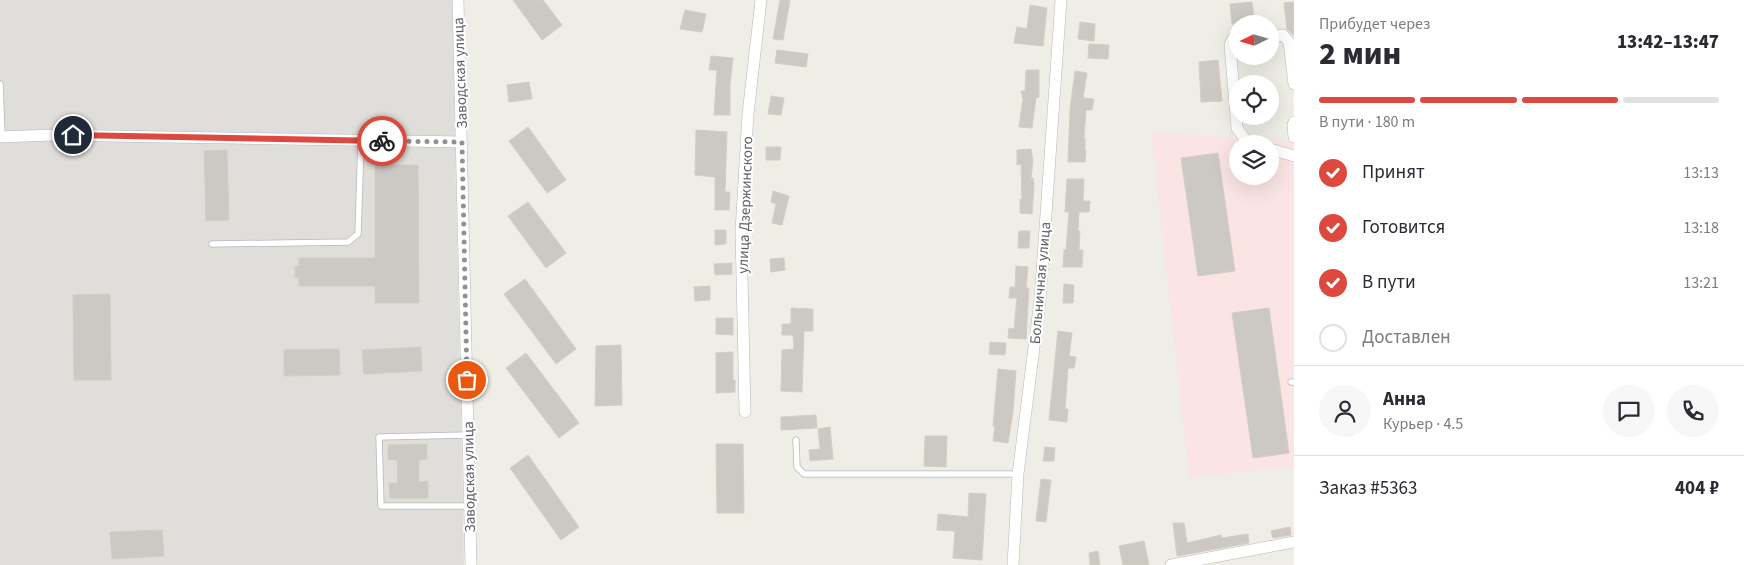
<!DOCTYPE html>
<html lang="ru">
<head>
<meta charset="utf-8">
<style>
  :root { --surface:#fff; --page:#f7f7f7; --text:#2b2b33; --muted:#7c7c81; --line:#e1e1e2; --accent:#dd493e }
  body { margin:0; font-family:"Source Sans 3",sans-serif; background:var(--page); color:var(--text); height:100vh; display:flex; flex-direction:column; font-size:19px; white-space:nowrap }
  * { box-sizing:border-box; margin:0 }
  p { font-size:16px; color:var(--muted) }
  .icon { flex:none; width:28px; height:28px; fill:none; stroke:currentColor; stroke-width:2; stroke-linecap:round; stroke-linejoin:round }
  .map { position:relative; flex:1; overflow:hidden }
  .side { display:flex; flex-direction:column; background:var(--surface); width:450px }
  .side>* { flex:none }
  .needle { width:32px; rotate:265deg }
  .controls { position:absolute; left:1229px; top:15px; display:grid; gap:10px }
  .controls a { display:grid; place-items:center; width:50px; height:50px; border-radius:50%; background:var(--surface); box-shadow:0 5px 20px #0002; font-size:25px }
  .pin { position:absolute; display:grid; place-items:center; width:42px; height:42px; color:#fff; margin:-21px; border:2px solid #fff; border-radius:50%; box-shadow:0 1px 5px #0007 }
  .courier { position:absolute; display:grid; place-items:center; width:50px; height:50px; margin:-25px; border:4px solid #dd493e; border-radius:50%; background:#fff; color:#222; box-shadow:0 1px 6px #0007 }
  .headline em { font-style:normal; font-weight:800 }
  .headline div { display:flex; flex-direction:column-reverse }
  .headline { display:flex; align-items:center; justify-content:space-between; height:85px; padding:0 25px }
  h1 { font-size:32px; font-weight:800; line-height:38px }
  .bar { display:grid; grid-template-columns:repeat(4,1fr); gap:8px 5px; align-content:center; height:60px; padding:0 25px }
  .bar i { height:6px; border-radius:4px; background:var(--line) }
  .bar .current { background:var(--accent) }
  .bar p { grid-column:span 4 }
  .line { display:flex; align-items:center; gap:12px; padding:0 25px; border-top:1px solid var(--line) }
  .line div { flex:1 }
  .round { display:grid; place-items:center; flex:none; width:52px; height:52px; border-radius:26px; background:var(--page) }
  ol { padding:0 25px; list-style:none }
  li { display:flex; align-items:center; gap:15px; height:55px }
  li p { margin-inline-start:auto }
  li .icon { padding:5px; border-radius:50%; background:var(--accent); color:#fff; stroke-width:4 }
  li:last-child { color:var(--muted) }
  li i { width:28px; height:28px; border:2px solid var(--line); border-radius:50% }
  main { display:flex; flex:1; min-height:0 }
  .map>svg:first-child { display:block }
  .industrial { fill:#e0deda }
  .medical { fill:#fae5e4; fill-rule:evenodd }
  .building { fill:#ccc9c4; stroke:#d3cec4 }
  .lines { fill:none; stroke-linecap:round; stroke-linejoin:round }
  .lane-casing { stroke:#b6b8bb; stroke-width:7 }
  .street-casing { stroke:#b6b8bb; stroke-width:12 }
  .lane { stroke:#fff; stroke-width:5.5 }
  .street { stroke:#fff; stroke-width:11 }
  .done { stroke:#909292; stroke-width:5; stroke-dasharray:0 9 }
  .route { stroke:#dd493e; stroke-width:6 }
  .labels { text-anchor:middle; stroke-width:4; stroke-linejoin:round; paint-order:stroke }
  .street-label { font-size:15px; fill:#5d6165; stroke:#fff }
</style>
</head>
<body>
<main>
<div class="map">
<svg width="1294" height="565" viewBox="0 0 1294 565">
  <rect width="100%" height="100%" fill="#eeede6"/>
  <path class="industrial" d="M 0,0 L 452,0 L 464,565 L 0,565 Z"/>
  <path class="medical" d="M 1151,132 L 1294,142 L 1294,467 L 1189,477 ZM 1238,144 L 1270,144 L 1270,176 L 1238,176 Z"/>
  <path class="building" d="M 513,0 L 543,0 L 562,25 L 542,40 Z
    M 780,0 L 790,0 L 783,40 L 773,39 Z
    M 1252,2 L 1255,24 L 1232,24 L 1230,4 Z
    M 1294,2 L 1294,35 L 1293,35 L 1287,29 L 1284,3 Z
    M 1030,5 L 1047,8 L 1043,46 L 1014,43 L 1017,27 L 1027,29 Z
    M 685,10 L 706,14 L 702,32 L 680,29 Z
    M 1080,22 L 1095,24 L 1094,41 L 1078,39 Z
    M 1089,44 L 1109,45 L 1108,59 L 1088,58 Z
    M 777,50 L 808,54 L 806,67 L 775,63 Z
    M 711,56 L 733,58 L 730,84 L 730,115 L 714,115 L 717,70 L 709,70 Z
    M 1218,60 L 1222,101 L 1201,102 L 1199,62 Z
    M 1026,70 L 1039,70 L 1039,97 L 1036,98 L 1032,128 L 1019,127 L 1023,99 L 1021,91 L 1025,91 Z
    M 1075,71 L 1087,73 L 1083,98 L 1094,99 L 1092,110 L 1086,110 L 1084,138 L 1085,138 L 1085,150 L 1086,150 L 1085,162 L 1068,162 L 1070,109 Z
    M 529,82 L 532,99 L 509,102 L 507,85 Z
    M 771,96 L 784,98 L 781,115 L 768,114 Z
    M 528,127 L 566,180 L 547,193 L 509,141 Z
    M 696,130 L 727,132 L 725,192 L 730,192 L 729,210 L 715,210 L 715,177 L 695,175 Z
    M 766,147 L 781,147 L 780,160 L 766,160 Z
    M 1031,149 L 1033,161 L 1031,178 L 1033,178 L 1034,186 L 1032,214 L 1020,213 L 1020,199 L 1022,199 L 1021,164 L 1017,165 L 1017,150 Z
    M 227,150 L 229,220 L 206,221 L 204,151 Z
    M 1218,153 L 1235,271 L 1198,276 L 1181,158 Z
    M 375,165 L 418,165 L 419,303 L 375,303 L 375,286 L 299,286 L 299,277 L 295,278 L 295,266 L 299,266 L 299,258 L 375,258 Z
    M 1067,179 L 1084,179 L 1083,201 L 1090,201 L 1089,212 L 1079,212 L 1078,231 L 1080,231 L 1079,250 L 1083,250 L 1082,267 L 1063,267 L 1064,250 L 1066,250 L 1069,212 L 1065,212 Z
    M 773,191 L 789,196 L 782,225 L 772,223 L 776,204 L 771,202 Z
    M 528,202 L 566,253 L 546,268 L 508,216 Z
    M 715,230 L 726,230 L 726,244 L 715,245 Z
    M 1019,231 L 1030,231 L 1029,248 L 1018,248 Z
    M 784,258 L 785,270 L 771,272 L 770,259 Z
    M 732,263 L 732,274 L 715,275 L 714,264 Z
    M 1016,266 L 1028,267 L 1026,288 L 1029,288 L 1026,339 L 1008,338 L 1009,328 L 1014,329 L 1017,298 L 1009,298 L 1010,287 L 1015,287 Z
    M 525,279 L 576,349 L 556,364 L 504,294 Z
    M 1064,284 L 1074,285 L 1073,303 L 1063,303 Z
    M 710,286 L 710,300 L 695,301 L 694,287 Z
    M 110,294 L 111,380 L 74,380 L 73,295 Z
    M 791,308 L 813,309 L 813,331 L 804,331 L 802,392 L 781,391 L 782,350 L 794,349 L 793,335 L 782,335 L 782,324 L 791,324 Z
    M 1269,308 L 1289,453 L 1253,458 L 1232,313 Z
    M 716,318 L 733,318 L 733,335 L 716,334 Z
    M 1058,331 L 1072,333 L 1069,356 L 1076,357 L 1074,368 L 1068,368 L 1065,409 L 1068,409 L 1067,422 L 1049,420 Z
    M 990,342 L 1006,343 L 1005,355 L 989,354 Z
    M 621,345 L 622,405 L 595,406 L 596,346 Z
    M 421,347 L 422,371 L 364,374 L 362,350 Z
    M 339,349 L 340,375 L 284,376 L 284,350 Z
    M 733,352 L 733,380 L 735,380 L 735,392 L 716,393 L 716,353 Z
    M 526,353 L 579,423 L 559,438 L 506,368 Z
    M 998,369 L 1016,371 L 1013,412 L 1008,443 L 993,441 L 995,426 L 993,426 Z
    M 816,415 L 817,428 L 781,430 L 781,417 Z
    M 830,427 L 833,459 L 810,461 L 809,450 L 820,449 L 818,429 Z
    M 925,436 L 947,436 L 946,467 L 924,466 Z
    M 427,444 L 427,459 L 419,460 L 419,482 L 428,481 L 428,498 L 390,498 L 389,483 L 398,483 L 397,460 L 388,460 L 388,445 Z
    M 716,444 L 743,444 L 744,513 L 717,513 Z
    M 1045,447 L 1055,448 L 1054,461 L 1043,461 Z
    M 528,455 L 579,527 L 561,540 L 510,468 Z
    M 1041,479 L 1051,480 L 1046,522 L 1036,521 Z
    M 969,493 L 986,494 L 982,560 L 953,558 L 955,531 L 937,530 L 938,514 L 968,517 Z
    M 1173,523 L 1184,523 L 1187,543 L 1221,535 L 1222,538 L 1248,534 L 1249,543 L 1177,556 Z
    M 1290,527 L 1291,535 L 1273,538 L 1271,531 Z
    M 162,530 L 164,556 L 112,559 L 110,532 Z
    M 1144,541 L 1149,565 L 1123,565 L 1119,546 Z
    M 1098,551 L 1100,565 L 1090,565 L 1089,553 Z"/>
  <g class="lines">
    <g class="lane-casing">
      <path id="lane" d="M 0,84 L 2,136
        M 212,244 L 348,242 L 358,234 L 361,141
        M 1291,382 L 1294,382
        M 468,435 L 379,437 L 381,506 L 470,506
        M 796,440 L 797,467 L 804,474 L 1018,474"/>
    </g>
    <g class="street-casing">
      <path id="street" d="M 458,0 L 471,565
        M 1270,37 L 1283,35 L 1289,42 L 1294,84
        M 1238,39 L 1233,39 L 1230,45 L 1237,128 L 1248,143 L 1250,144
        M 1294,122 L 1293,125 L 1294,137
        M 0,137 L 53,135 L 461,142
        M 1270,149 L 1294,156
        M 745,412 L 741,231 L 748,114 L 761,0
        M 1013,565 L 1018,474 L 1040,300 L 1061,0
        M 1171,565 L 1294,542"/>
    </g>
    <use href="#lane" class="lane"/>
    <use href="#street" class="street"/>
  </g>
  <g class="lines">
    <path class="done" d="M 382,141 L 462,142 L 467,380"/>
    <path class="route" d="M 73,135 L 382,141"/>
  </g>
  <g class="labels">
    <g class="street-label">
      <text transform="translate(460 73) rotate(-92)" y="5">Заводская улица</text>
      <text transform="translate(745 205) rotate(-88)" y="5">улица Дзержинского</text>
      <text transform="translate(1040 283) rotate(-85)" y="5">Больничная улица</text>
      <text transform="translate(469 477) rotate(-91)" y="5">Заводская улица</text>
    </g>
  </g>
</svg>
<div class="controls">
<a><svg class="needle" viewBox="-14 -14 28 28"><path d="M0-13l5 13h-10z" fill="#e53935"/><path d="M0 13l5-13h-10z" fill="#7c7c81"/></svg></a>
<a><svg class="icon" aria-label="locate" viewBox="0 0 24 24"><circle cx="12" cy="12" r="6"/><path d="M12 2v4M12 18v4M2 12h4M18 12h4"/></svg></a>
<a><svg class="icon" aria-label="layers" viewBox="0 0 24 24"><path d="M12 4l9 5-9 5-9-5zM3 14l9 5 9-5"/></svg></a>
</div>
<div class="pin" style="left:467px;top:380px;background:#ea580c"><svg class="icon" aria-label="bag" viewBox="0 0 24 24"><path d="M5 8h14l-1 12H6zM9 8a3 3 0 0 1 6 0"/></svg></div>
<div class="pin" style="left:73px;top:135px;background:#1f2937"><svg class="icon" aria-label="home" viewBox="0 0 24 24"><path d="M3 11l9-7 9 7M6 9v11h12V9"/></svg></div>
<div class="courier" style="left:382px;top:141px"><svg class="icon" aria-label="bike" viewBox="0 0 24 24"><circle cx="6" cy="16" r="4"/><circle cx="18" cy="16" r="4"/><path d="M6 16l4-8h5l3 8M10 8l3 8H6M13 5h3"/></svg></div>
</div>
<section class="side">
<div class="headline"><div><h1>2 мин</h1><p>Прибудет через</p></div><em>13:42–13:47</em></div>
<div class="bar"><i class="current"></i><i class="current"></i><i class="current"></i><i></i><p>В пути · 180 m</p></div>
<ol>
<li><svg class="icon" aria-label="check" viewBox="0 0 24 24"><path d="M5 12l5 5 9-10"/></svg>Принят<p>13:13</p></li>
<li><svg class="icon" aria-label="check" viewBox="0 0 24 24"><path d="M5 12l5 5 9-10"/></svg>Готовится<p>13:18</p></li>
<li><svg class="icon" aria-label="check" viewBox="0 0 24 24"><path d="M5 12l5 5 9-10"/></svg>В пути<p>13:21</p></li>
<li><i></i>Доставлен</li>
</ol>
<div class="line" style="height:90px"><a class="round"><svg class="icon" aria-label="person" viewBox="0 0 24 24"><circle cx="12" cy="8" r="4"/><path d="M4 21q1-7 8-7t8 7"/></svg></a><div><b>Анна</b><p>Курьер · 4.5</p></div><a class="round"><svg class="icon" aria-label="chat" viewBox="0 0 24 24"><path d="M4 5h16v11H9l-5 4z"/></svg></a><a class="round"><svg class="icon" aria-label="phone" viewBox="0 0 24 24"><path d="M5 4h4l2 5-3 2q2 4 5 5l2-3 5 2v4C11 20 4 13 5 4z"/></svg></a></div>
<div class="line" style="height:65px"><div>Заказ #5363</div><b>404 ₽</b></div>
</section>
</main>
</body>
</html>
